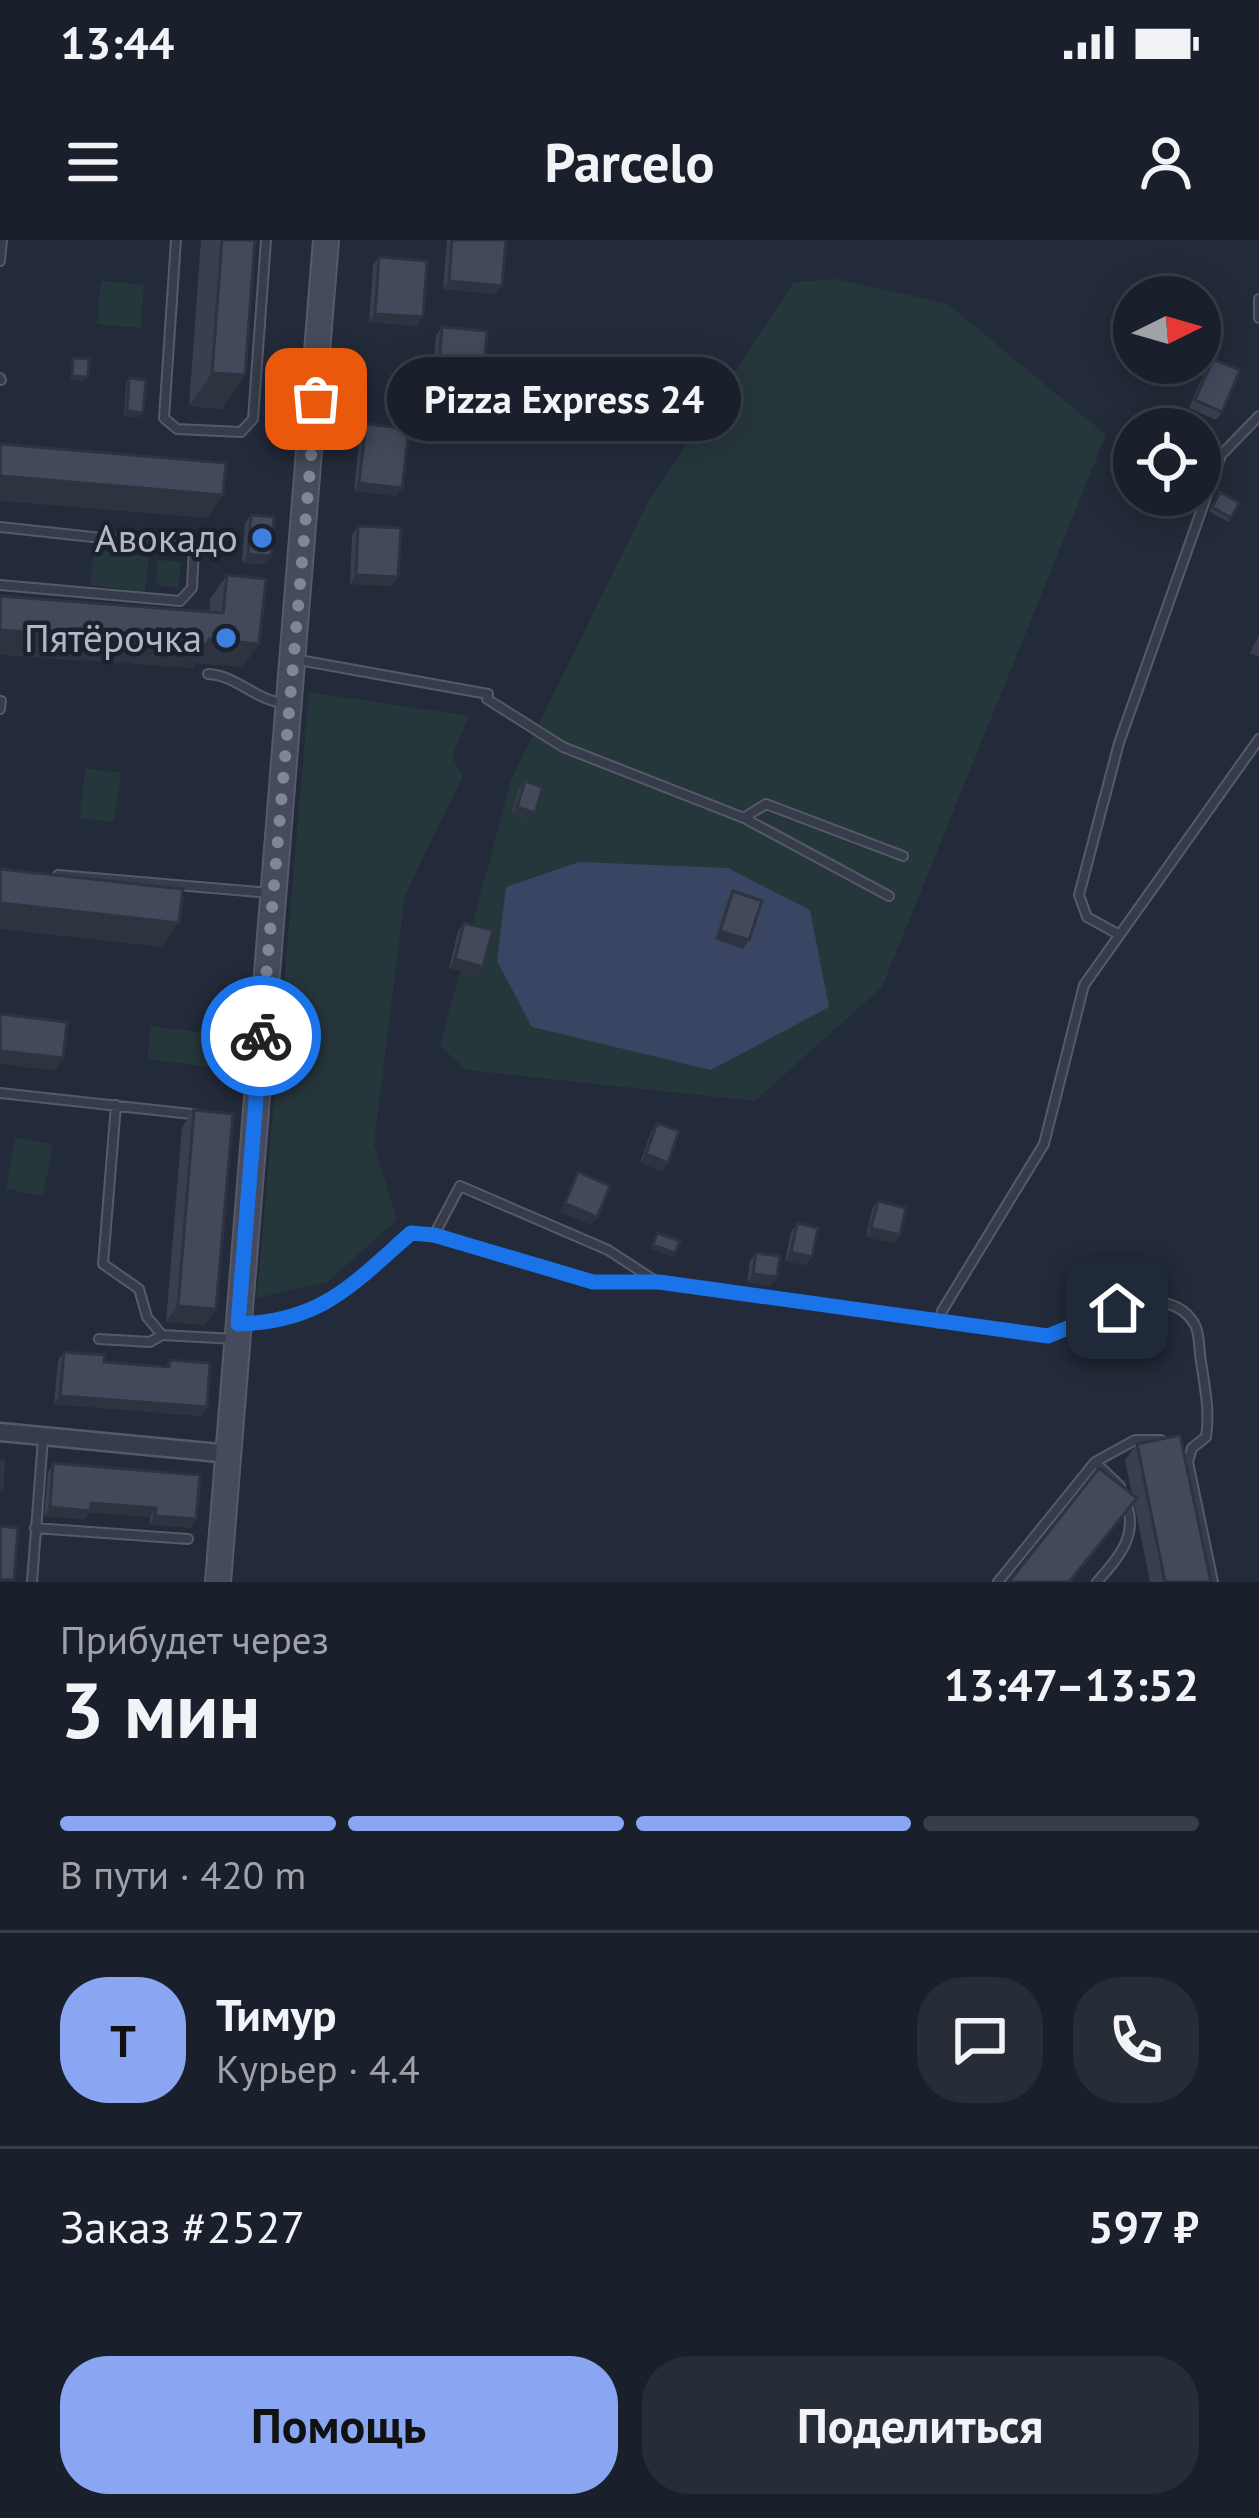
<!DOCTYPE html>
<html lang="ru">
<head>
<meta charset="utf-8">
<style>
  :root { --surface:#1a202b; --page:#272d37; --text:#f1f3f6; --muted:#9fa3a9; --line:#383e47; --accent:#8aa6f3 }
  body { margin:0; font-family:"PT Sans",sans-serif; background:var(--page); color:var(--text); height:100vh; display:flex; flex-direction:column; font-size:45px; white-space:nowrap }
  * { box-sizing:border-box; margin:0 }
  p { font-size:39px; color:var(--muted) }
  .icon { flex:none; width:66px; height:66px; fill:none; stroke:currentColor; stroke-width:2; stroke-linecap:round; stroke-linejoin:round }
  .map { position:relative; height:1342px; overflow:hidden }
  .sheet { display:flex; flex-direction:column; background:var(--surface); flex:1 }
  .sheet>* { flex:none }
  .needle { width:78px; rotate:85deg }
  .buttons { position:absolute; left:1113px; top:36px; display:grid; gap:24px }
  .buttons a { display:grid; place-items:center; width:108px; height:108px; border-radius:50%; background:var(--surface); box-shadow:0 6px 30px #0003,0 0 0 3px var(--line); font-size:60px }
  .pin { position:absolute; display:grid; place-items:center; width:102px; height:102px; color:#fff; margin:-51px; border-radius:24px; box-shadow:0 6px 18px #0006 }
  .courier { position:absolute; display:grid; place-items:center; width:120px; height:120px; margin:-60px; border:9px solid #1a73e8; border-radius:50%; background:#fff; color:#222; box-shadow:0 3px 15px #0007 }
  .bubble { position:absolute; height:84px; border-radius:42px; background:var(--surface); box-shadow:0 6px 30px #0003,0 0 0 3px var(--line); font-size:39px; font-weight:600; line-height:84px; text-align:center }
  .overview em { font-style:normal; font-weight:600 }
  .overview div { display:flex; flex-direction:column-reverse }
  .overview { display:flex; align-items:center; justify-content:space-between; height:204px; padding:0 60px }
  h1 { font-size:78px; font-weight:600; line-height:90px }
  .bar { display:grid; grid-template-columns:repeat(4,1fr); gap:18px 12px; align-content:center; height:144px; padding:0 60px }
  .bar i { height:15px; border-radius:9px; background:var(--line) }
  .bar .selected { background:var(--accent) }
  .bar p { grid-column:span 4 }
  .line { display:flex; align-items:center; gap:30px; padding:0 60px; border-top:3px solid var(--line) }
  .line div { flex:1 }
  .round { display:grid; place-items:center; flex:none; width:126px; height:126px; border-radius:48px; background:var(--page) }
  .cta { display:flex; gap:24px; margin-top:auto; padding:24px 60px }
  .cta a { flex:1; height:138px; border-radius:48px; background:var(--accent); color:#111; font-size:48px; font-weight:600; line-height:138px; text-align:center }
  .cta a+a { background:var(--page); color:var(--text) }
  .status { display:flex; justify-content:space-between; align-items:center; height:84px; padding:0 60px; background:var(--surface); direction:ltr }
  .status svg { height:33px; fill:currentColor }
  header { display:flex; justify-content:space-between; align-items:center; height:156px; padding:0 60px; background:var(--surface); font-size:54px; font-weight:600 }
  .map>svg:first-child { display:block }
  .green { fill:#26373b }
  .water { fill:#394562 }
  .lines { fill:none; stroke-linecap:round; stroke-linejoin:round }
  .lane-casing { stroke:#555a68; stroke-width:12 }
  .street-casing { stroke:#555a68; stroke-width:21 }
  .secondary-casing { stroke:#555a68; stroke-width:28 }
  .lane { stroke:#373c4a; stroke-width:8 }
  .street { stroke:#373c4a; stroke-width:16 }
  .secondary { stroke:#454b5d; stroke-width:24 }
  .wall { fill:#393f4e }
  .shaded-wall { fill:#2e3340 }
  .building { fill:#42495b; stroke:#2e3340; stroke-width:3 }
  .done { stroke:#808695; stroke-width:12; stroke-dasharray:0 21.6 }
  .route { stroke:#1a73e8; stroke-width:15 }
  .shop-dot { fill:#3f7fe0; stroke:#1c212e; stroke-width:4.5 }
  .labels { text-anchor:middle; stroke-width:9; stroke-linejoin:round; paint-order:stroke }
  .poi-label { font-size:39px; fill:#b2b7c6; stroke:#1c212e; text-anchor:end }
</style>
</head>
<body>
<div class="status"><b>13:44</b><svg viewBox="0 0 49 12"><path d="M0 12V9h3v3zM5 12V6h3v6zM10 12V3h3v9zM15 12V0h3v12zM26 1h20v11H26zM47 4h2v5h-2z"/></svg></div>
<header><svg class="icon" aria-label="menu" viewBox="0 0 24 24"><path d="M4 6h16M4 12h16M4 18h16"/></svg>Parcelo<svg class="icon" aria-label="person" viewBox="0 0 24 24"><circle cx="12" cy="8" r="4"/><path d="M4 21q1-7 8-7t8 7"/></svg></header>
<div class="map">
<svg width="1259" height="1342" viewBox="0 0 1259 1342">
  <rect width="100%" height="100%" fill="#232a39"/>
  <path class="green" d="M 836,39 L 948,64 L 1106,195 L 882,747 L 755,861 L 466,830 L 440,806 L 511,540 L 648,262 L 794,42 Z
    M 101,41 L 144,45 L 141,88 L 97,84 Z
    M 94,310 L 149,317 L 145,352 L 90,345 Z
    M 158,320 L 181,322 L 178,348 L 156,345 Z
    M 309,452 L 469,476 L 452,517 L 463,536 L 405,655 L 374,904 L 397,980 L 327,1042 L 257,1058 Z
    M 85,528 L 121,533 L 114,582 L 80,578 Z
    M 151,786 L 213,794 L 209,827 L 147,819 Z
    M 15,897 L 53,904 L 43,956 L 6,949 Z"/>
  <path class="water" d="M 579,622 L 728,628 L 810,670 L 829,767 L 711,830 L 532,787 L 497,721 L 506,647 Z"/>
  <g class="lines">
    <g class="lane-casing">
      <path id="lane" d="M 176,0 L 164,178 L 177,189 L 241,192 L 253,179 L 266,0
        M 0,21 L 2,0
        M 1259,59 L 1259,78
        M 0,138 L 1,140
        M 0,287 L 194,308 L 192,348 L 180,361 L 0,345
        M 299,420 L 488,454
        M 208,434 C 237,435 258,463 287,463
        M 487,459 L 563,507 L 744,578 L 889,656
        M 0,469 L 1,461
        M 745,577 L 766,564 L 903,616
        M 58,635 L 270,653
        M 1116,693 L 1087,677 L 1079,655 L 1119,503 L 1221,215 L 1259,176
        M 0,853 L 200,875
        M 116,865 L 103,1024 L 139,1049 L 147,1077 L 162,1095
        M 434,995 L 460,946 L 608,1010 L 657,1042
        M 939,1083 L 942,1071 L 1044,904 L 1084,745 L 1259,499
        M 245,1084 C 320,1082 358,1040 411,993 L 434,995 L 593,1042 L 659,1042 L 1049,1096 C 1085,1079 1167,1035 1195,1085 C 1200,1094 1199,1112 1201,1122 C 1205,1148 1210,1172 1206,1197 L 1192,1208 L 1188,1222 L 1213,1342
        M 99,1099 L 150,1102 L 162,1095 L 235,1099
        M 1096,1223 L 1120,1246
        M 35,1288 L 188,1299
        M 32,1342 L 43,1198
        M 998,1342 L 1095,1222 L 1135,1200 L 1161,1200
        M 1097,1342 C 1119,1317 1140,1294 1125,1260"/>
    </g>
    <g class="street-casing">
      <path id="street" d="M 0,1192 L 230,1214"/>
    </g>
    <g class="secondary-casing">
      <path id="secondary" d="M 218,1342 L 326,0"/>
    </g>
    <use href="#lane" class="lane"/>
    <use href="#street" class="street"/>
    <use href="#secondary" class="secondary"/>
  </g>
  <path class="wall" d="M 201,0 L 255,0 L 222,169 L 189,166 Z
    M 447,0 L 506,0 L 496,54 L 443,49 Z
    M 379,17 L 417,86 L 369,82 L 373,25 Z
    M 442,87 L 479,191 L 473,199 L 427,195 L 436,96 Z
    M 1213,119 L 1222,172 L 1216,180 L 1189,168 L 1207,127 Z
    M 276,135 L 288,188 L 270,187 L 273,140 Z
    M 129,138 L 140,177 L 124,176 L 126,143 Z
    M 366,184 L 396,256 L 354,251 L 360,192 Z
    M 1220,252 L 1239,263 L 1228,282 L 1209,271 Z
    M 251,275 L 271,316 L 266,324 L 242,323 L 245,283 Z
    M 358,286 L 392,346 L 350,344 L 352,295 Z
    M 227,335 L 243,427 L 195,423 L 192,428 L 209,372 L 210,359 Z
    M 1259,394 L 1259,417 L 1250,413 Z
    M 525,541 L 530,581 L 511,575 L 519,549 Z
    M 733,651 L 743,709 L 715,699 L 727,660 Z
    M 464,683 L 477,735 L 449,728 L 458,691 Z
    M 194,870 L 216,1069 L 205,1085 L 166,1082 L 182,887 Z
    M 657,883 L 662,931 L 640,923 L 651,892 Z
    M 878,961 L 900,995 L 894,1003 L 866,997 L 872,969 Z
    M 797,983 L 806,1025 L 785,1021 L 791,992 Z
    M 756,1013 L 771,1046 L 747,1042 L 750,1021 Z
    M 64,1112 L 104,1122 L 165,1127 L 170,1120 L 207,1167 L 201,1176 L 54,1164 L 58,1120 Z
    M 1137,1204 L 1211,1342 L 1150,1342 L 1134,1262 L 1071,1342 L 1009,1342 L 1132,1254 L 1125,1220 Z
    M 53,1223 L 196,1279 L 191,1288 L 149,1284 L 150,1277 L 89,1272 L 84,1279 L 44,1276 L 48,1232 Z"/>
  <path class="shaded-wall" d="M 449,41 L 502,46 L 496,54 L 443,49 Z
    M 375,74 L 423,77 L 417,86 L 369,82 Z
    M 212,133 L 245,135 L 222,169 L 189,166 Z
    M 72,136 L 88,137 L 85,141 L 69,140 Z
    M 127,171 L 143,173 L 140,177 L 124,176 Z
    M 273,182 L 291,184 L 288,188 L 270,187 Z
    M 433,187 L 479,191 L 473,199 L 427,195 Z
    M 0,236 L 223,255 L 207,278 L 0,261 Z
    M 359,243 L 402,248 L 396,256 L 354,251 Z
    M 248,314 L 271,316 L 266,324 L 242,323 Z
    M 356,335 L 398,337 L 392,346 L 350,344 Z
    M 0,390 L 209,399 L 259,404 L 243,427 L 195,423 L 192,428 L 0,415 Z
    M 517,567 L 535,573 L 530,581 L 511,575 Z
    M 0,663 L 179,683 L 162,707 L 0,689 Z
    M 720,691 L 749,700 L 743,709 L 715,699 Z
    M 455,719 L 483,727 L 477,735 L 449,728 Z
    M 0,811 L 63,818 L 54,831 L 0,824 Z
    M 646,914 L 668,923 L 662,931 L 640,923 Z
    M 565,963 L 597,977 L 591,985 L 559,972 Z
    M 871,988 L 900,995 L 894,1003 L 866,997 Z
    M 653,1005 L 675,1013 L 672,1017 L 650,1009 Z
    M 791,1012 L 812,1017 L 806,1025 L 785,1021 Z
    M 753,1034 L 777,1037 L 771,1046 L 747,1042 Z
    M 178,1066 L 216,1069 L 205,1085 L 166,1082 Z
    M 60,1156 L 207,1167 L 201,1176 L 54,1164 Z
    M 91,1263 L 156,1268 L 150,1277 L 89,1272 L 84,1279 L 44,1276 L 50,1267 Z
    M 155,1276 L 196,1279 L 191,1288 L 149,1284 Z"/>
  <path class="building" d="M 222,0 L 255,0 L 245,135 L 212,133 Z
    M 452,0 L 506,0 L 502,46 L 449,41 Z
    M 379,17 L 427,21 L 423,77 L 375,74 Z
    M 442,87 L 487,91 L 479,191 L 433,187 Z
    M 73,118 L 89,119 L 88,137 L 72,136 Z
    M 1213,119 L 1240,130 L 1222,172 L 1195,160 Z
    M 276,135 L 293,136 L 291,184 L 273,182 Z
    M 129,138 L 146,140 L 143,173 L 127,171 Z
    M 366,184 L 409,189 L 402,248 L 359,243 Z
    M 0,204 L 226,223 L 223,255 L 0,236 Z
    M 1220,252 L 1239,263 L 1231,278 L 1212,267 Z
    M 251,275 L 274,277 L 271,316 L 248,314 Z
    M 358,286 L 401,288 L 398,337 L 356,335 Z
    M 227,335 L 266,339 L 259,404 L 209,399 L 208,404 L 0,390 L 0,356 L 223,373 Z
    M 525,541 L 543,547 L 535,573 L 517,567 Z
    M 0,629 L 183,649 L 179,683 L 0,663 Z
    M 733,651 L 762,661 L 749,700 L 720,691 Z
    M 464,683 L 493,690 L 483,727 L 455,719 Z
    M 0,774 L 67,782 L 63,818 L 0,811 Z
    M 194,870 L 233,874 L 216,1069 L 178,1066 Z
    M 657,883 L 679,891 L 668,923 L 646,914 Z
    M 578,932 L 610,946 L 597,977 L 565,963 Z
    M 878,961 L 906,968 L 900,995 L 871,988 Z
    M 797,983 L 818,988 L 812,1017 L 791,1012 Z
    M 657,993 L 680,1001 L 675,1013 L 653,1005 Z
    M 756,1013 L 780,1016 L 777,1037 L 753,1034 Z
    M 64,1112 L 105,1115 L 104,1122 L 169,1127 L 170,1120 L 210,1123 L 207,1167 L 60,1156 Z
    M 1180,1195 L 1211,1342 L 1165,1342 L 1137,1204 Z
    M 0,1221 L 4,1221 L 2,1250 L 0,1250 Z
    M 53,1223 L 200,1235 L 196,1279 L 155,1276 L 156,1268 L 91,1263 L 90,1271 L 50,1267 Z
    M 1099,1228 L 1137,1258 L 1069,1342 L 1009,1342 Z
    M 0,1286 L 18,1288 L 14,1340 L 0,1339 Z"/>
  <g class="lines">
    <path class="done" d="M 261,796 L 316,159"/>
    <path class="route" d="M 261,796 L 238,1084 C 321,1082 352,1045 411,993 L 434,995 L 593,1042 L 659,1042 L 1048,1096 L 1117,1068"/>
  </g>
  <g class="shop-dot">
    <circle cx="262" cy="298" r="12"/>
    <circle cx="226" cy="398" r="12"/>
  </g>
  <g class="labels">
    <g class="poi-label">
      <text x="238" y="312">Авокадо</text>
      <text x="202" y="412">Пятёрочка</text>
    </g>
  </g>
</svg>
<div class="buttons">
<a><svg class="needle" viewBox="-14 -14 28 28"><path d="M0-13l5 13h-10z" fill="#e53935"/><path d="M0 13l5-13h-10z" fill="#9fa3a9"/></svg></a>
<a><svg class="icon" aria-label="locate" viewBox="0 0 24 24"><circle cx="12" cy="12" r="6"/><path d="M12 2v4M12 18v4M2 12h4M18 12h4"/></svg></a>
</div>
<div class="pin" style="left:316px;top:159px;background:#ea580c"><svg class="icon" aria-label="bag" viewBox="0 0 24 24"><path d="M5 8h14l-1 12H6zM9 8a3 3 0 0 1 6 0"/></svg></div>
<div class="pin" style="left:1117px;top:1068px;background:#1f2937"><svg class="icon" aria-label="home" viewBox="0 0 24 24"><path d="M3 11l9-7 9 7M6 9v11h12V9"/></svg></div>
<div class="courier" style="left:261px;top:796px"><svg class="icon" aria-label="bike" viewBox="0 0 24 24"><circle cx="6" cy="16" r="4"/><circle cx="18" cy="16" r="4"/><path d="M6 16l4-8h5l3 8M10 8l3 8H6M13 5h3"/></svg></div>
<div class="bubble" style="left:387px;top:117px;width:354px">Pizza Express 24</div>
</div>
<section class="sheet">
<div class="overview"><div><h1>3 мин</h1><p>Прибудет через</p></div><em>13:47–13:52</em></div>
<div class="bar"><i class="selected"></i><i class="selected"></i><i class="selected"></i><i></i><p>В пути · 420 m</p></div>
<div class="line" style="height:216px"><b class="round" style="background:var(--accent);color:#111">Т</b><div><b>Тимур</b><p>Курьер · 4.4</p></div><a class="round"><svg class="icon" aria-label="chat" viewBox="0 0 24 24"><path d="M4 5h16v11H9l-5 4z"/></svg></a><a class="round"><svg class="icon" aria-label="phone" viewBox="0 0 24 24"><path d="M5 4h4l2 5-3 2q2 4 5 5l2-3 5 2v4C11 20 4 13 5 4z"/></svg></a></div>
<div class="line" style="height:156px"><div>Заказ #2527</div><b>597 ₽</b></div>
<div class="cta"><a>Помощь</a><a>Поделиться</a></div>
</section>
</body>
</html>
